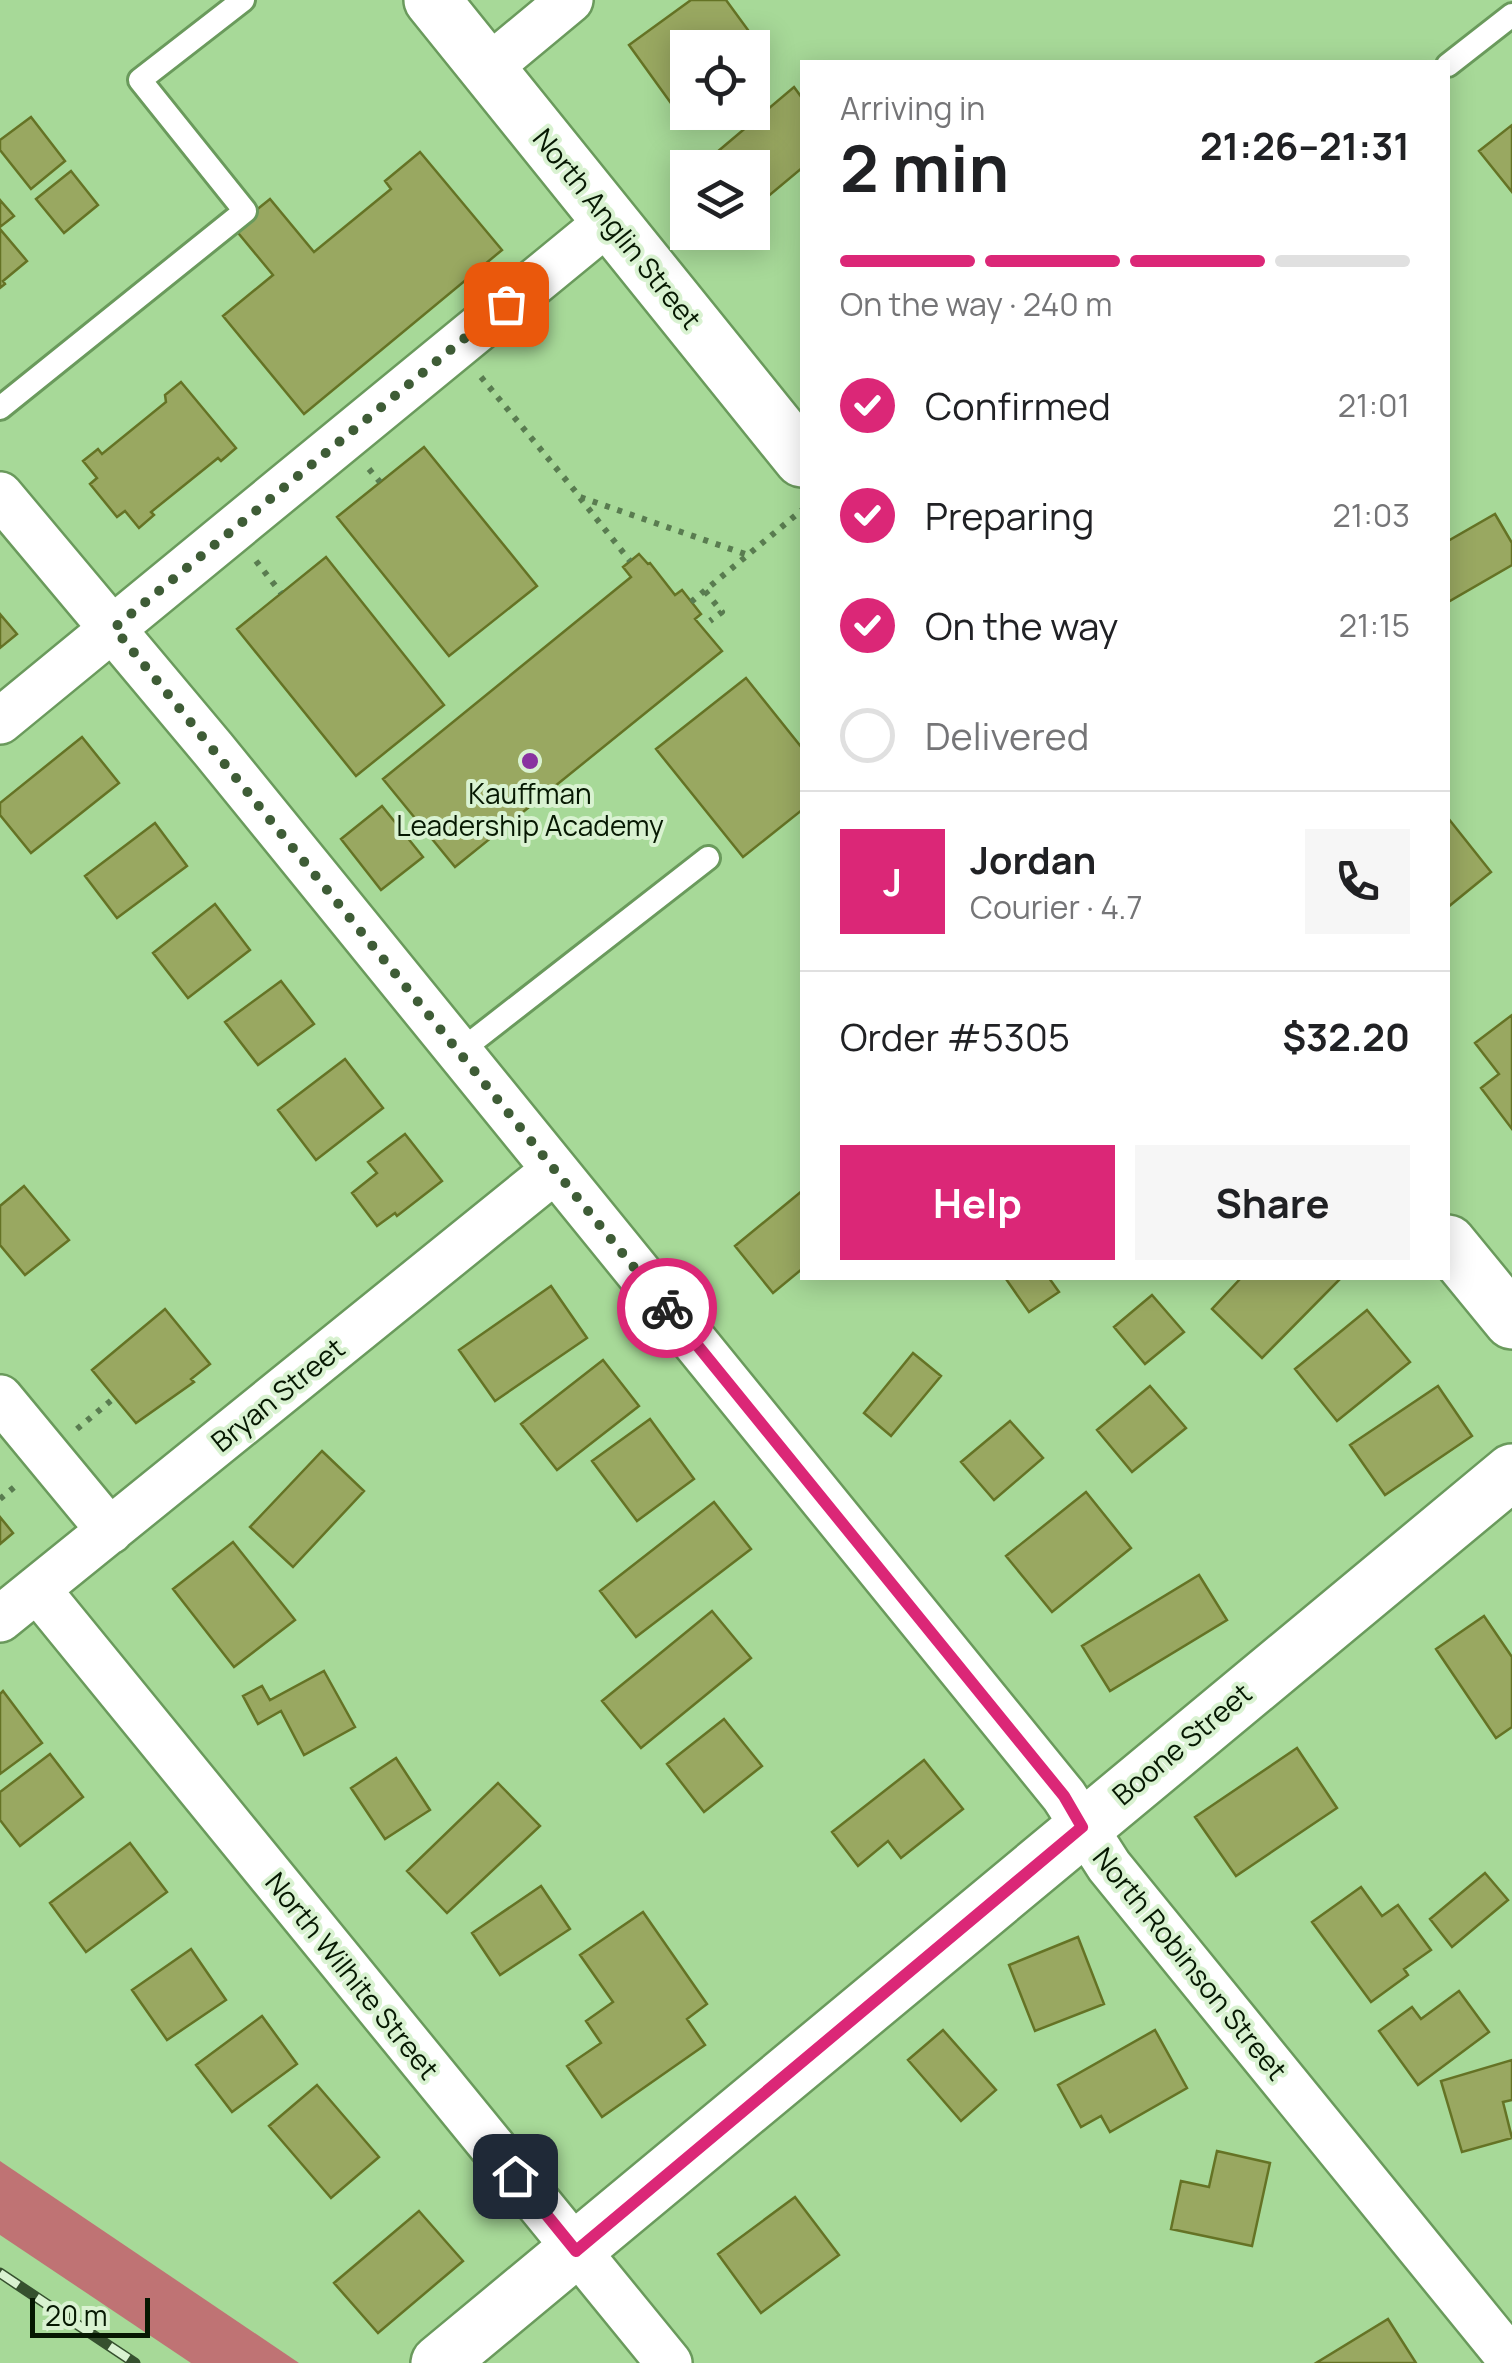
<!DOCTYPE html>
<html lang="en">
<head>
<meta charset="utf-8">
<style>
  :root { --surface:#fff; --page:#f6f6f6; --text:#202124; --muted:#757577; --line:#e0e0e0; --accent:#db2777 }
  body { margin:0; font-family:Manrope,sans-serif; background:var(--page); color:var(--text); height:100vh; display:flex; flex-direction:column; font-size:38px; white-space:nowrap }
  * { box-sizing:border-box; margin:0 }
  p { font-size:32px; color:var(--muted) }
  .icon { flex:none; width:55px; height:55px; fill:none; stroke:currentColor; stroke-width:2; stroke-linecap:round; stroke-linejoin:round }
  .map { position:relative; flex:1; overflow:hidden }
  .panel { position:absolute; left:800px; top:60px; width:650px; height:1220px; display:flex; flex-direction:column; background:var(--surface); border-radius:0px; box-shadow:0 5px 25px #0003 }
  .panel>* { flex:none }
  .controls { position:absolute; left:670px; top:30px; display:grid; gap:20px }
  .controls a { display:grid; place-items:center; width:100px; height:100px; border-radius:0px; background:var(--surface); box-shadow:0 5px 25px #0003; font-size:50px }
  .scale { position:absolute; left:30px; bottom:25px; width:120px; box-sizing:border-box; padding-left:10px; border:5px solid #061802; border-top:0; font-size:28px; line-height:35px; white-space:nowrap; color:#061802; -webkit-text-stroke:8px #d9f2d1; paint-order:stroke }
  .pin { position:absolute; display:grid; place-items:center; width:85px; height:85px; color:#fff; margin:-42px; border-radius:20px; box-shadow:0 5px 15px #0006 }
  .courier { position:absolute; display:grid; place-items:center; width:100px; height:100px; margin:-50px; border:8px solid #db2777; border-radius:50%; background:#fff; color:#222; box-shadow:0 2px 12px #0007 }
  .overview em { font-style:normal; font-weight:700 }
  .overview div { display:flex; flex-direction:column-reverse }
  .overview { display:flex; align-items:center; justify-content:space-between; height:170px; padding:0 40px }
  h1 { font-size:65px; font-weight:700; line-height:75px }
  .bar { display:grid; grid-template-columns:repeat(4,1fr); gap:15px 10px; align-content:center; height:120px; padding:0 40px }
  .bar i { height:12px; border-radius:8px; background:var(--line) }
  .bar .active { background:var(--accent) }
  .bar p { grid-column:span 4 }
  .line { display:flex; align-items:center; gap:25px; padding:0 40px; border-top:2px solid var(--line) }
  .line div { flex:1 }
  .round { display:grid; place-items:center; flex:none; width:105px; height:105px; border-radius:0px; background:var(--page) }
  ol { padding:0 40px; list-style:none }
  li { display:flex; align-items:center; gap:30px; height:110px }
  li p { margin-inline-start:auto }
  li .icon { padding:10px; border-radius:50%; background:var(--accent); color:#fff; stroke-width:4 }
  li:last-child { color:var(--muted) }
  li i { width:55px; height:55px; border:5px solid var(--line); border-radius:50% }
  .button { display:flex; gap:20px; margin-top:auto; padding:20px 40px }
  .button a { flex:1; height:115px; border-radius:0px; background:var(--accent); color:#fff; font-size:40px; font-weight:700; line-height:115px; text-align:center }
  .button a+a { background:var(--page); color:var(--text) }
  .map>svg:first-child { display:block }
  .forest { fill:#bf7374 }
  .building { fill:#99a861; stroke:#657325; stroke-width:2.5 }
  .lines { fill:none; stroke-linecap:round; stroke-linejoin:round }
  .lane-casing { stroke:#6a9a5c; stroke-width:28 }
  .street-casing { stroke:#6a9a5c; stroke-width:50 }
  .secondary-casing { stroke:#6a9a5c; stroke-width:60 }
  .path { stroke:#597c50; stroke-width:6; stroke-dasharray:5 8; stroke-linecap:butt }
  .lane { stroke:#fff; stroke-width:22 }
  .street { stroke:#fff; stroke-width:45 }
  .secondary { stroke:#fff; stroke-width:55 }
  .rail-casing { stroke:#36512f; stroke-width:11 }
  .rail { stroke:#d9f2d1; stroke-width:8; stroke-dasharray:22; stroke-linecap:butt }
  .done { stroke:#3e5c36; stroke-width:10; stroke-dasharray:0 18 }
  .route { stroke:#db2777; stroke-width:12 }
  .poi-dot { fill:#8933a0; stroke:#d9f2d1; stroke-width:4 }
  .labels { text-anchor:middle; stroke-width:8; stroke-linejoin:round; paint-order:stroke }
  .street-label { font-size:28px; fill:#061802; stroke:#d9f2d1 }
  .poi-label { font-size:28px; fill:#061802; stroke:#d9f2d1 }
</style>
</head>
<body>
<div class="map">
<svg width="1512" height="2363" viewBox="0 0 1512 2363">
  <rect width="100%" height="100%" fill="#a7d998"/>
  <path class="forest" d="M 0,2161 L 299,2363 L 191,2363 L 0,2235 Z"/>
  <path class="building" d="M 691,0 L 726,0 L 759,45 L 752,49 L 688,48 L 688,95 L 673,106 L 629,45 Z
    M 794,87 L 802,98 L 802,168 L 753,209 L 752,168 L 718,168 L 710,158 Z
    M 31,117 L 65,161 L 31,189 L 0,150 L 0,140 Z
    M 1512,125 L 1512,192 L 1479,151 Z
    M 420,152 L 502,250 L 304,414 L 223,316 L 273,275 L 234,228 L 270,199 L 314,252 L 391,189 L 385,181 Z
    M 71,171 L 98,205 L 64,233 L 36,199 Z
    M 0,200 L 14,216 L 0,227 Z
    M 0,229 L 27,261 L 3,281 L 5,284 L 0,288 Z
    M 181,382 L 236,448 L 221,461 L 218,458 L 151,512 L 154,515 L 139,528 L 125,511 L 117,517 L 90,484 L 97,478 L 83,461 L 98,449 L 102,454 L 166,402 L 165,395 Z
    M 424,447 L 537,586 L 449,656 L 337,517 Z
    M 1495,514 L 1512,543 L 1512,565 L 1448,602 L 1448,541 Z
    M 639,554 L 648,564 L 650,563 L 675,595 L 682,590 L 701,614 L 695,619 L 722,651 L 455,867 L 383,779 L 631,577 L 623,567 Z
    M 326,557 L 444,705 L 356,776 L 237,629 Z
    M 0,614 L 17,634 L 0,648 Z
    M 746,678 L 802,748 L 802,810 L 743,857 L 656,749 Z
    M 82,737 L 119,783 L 31,853 L 0,815 L 0,803 Z
    M 382,806 L 423,857 L 381,890 L 341,839 Z
    M 1448,818 L 1491,872 L 1448,907 Z
    M 155,823 L 187,866 L 117,918 L 85,876 Z
    M 215,904 L 250,950 L 188,998 L 153,953 Z
    M 281,981 L 314,1024 L 258,1065 L 225,1022 Z
    M 1512,1015 L 1512,1129 L 1481,1088 L 1499,1074 L 1475,1043 Z
    M 345,1059 L 383,1108 L 316,1160 L 278,1110 Z
    M 405,1134 L 442,1181 L 397,1216 L 395,1213 L 377,1226 L 352,1193 L 377,1173 L 368,1162 Z
    M 24,1186 L 69,1240 L 25,1275 L 0,1245 L 0,1206 Z
    M 802,1191 L 802,1269 L 773,1293 L 735,1246 Z
    M 1009,1278 L 1049,1278 L 1059,1292 L 1029,1312 L 1006,1279 Z
    M 1241,1278 L 1341,1278 L 1262,1358 L 1212,1309 Z
    M 551,1286 L 587,1338 L 495,1401 L 459,1350 Z
    M 1152,1295 L 1184,1332 L 1145,1364 L 1114,1327 Z
    M 165,1309 L 210,1364 L 191,1379 L 194,1382 L 136,1423 L 92,1370 Z
    M 1367,1310 L 1410,1362 L 1337,1421 L 1295,1369 Z
    M 913,1353 L 941,1376 L 891,1436 L 864,1413 Z
    M 603,1360 L 639,1406 L 557,1470 L 521,1424 Z
    M 1150,1386 L 1186,1428 L 1132,1472 L 1097,1430 Z
    M 1438,1386 L 1472,1436 L 1385,1495 L 1350,1445 Z
    M 650,1419 L 694,1479 L 637,1521 L 592,1461 Z
    M 1010,1421 L 1043,1458 L 994,1500 L 961,1462 Z
    M 322,1451 L 364,1491 L 293,1567 L 250,1527 Z
    M 1086,1492 L 1131,1548 L 1052,1612 L 1006,1556 Z
    M 714,1502 L 751,1549 L 636,1637 L 600,1591 Z
    M 0,1517 L 13,1533 L 0,1544 Z
    M 233,1542 L 295,1620 L 234,1667 L 173,1589 Z
    M 1199,1575 L 1227,1620 L 1110,1691 L 1082,1646 Z
    M 712,1611 L 751,1658 L 641,1748 L 602,1701 Z
    M 1484,1616 L 1512,1657 L 1512,1727 L 1496,1738 L 1436,1649 Z
    M 324,1671 L 355,1727 L 304,1755 L 281,1711 L 258,1724 L 243,1696 L 262,1686 L 270,1700 Z
    M 3,1691 L 42,1743 L 0,1774 L 0,1694 Z
    M 724,1719 L 762,1766 L 704,1812 L 667,1764 Z
    M 1297,1748 L 1337,1808 L 1236,1876 L 1195,1817 Z
    M 50,1754 L 83,1797 L 20,1846 L 0,1820 L 0,1792 Z
    M 396,1758 L 430,1810 L 385,1839 L 351,1788 Z
    M 924,1760 L 963,1809 L 901,1858 L 888,1841 L 858,1866 L 832,1832 Z
    M 498,1783 L 540,1826 L 447,1913 L 407,1871 Z
    M 130,1843 L 167,1892 L 86,1952 L 50,1903 Z
    M 1485,1873 L 1508,1900 L 1452,1947 L 1430,1919 Z
    M 541,1886 L 570,1929 L 500,1975 L 472,1933 Z
    M 1361,1887 L 1382,1916 L 1398,1905 L 1431,1950 L 1404,1969 L 1408,1975 L 1371,2002 L 1312,1922 Z
    M 643,1912 L 707,2004 L 687,2019 L 705,2045 L 602,2117 L 567,2066 L 601,2043 L 586,2021 L 613,2002 L 580,1955 Z
    M 1078,1937 L 1104,2004 L 1035,2031 L 1009,1965 Z
    M 191,1949 L 226,2000 L 167,2040 L 132,1990 Z
    M 1459,1991 L 1489,2032 L 1418,2085 L 1379,2031 L 1412,2007 L 1421,2019 Z
    M 262,2016 L 297,2064 L 232,2112 L 196,2065 Z
    M 943,2030 L 996,2090 L 961,2121 L 908,2060 Z
    M 1155,2030 L 1187,2088 L 1110,2132 L 1101,2116 L 1081,2127 L 1058,2085 Z
    M 1512,2060 L 1512,2100 L 1503,2102 L 1512,2138 L 1462,2152 L 1441,2081 Z
    M 317,2085 L 379,2157 L 331,2198 L 269,2126 Z
    M 1217,2151 L 1270,2163 L 1252,2246 L 1171,2229 L 1181,2181 L 1209,2187 Z
    M 795,2197 L 839,2255 L 761,2313 L 718,2254 Z
    M 419,2211 L 463,2261 L 378,2333 L 334,2283 Z
    M 1388,2319 L 1416,2363 L 1316,2363 Z"/>
  <g class="lines">
    <g class="lane-casing">
      <path id="lane" d="M 1448,65 L 1512,15
        M 0,408 L 245,211 L 140,80 L 243,0
        M 459,1052 L 708,858"/>
    </g>
    <g class="street-casing">
      <path id="street" d="M 488,68 L 570,0
        M 0,495 L 213,749 L 1064,1796 L 1109,1866 L 1512,2361
        M 0,721 L 609,221
        M 0,1398 L 110,1531
        M 37,1589 L 669,2363
        M 0,1619 L 555,1170"/>
    </g>
    <g class="secondary-casing">
      <path id="secondary" d="M 432,0 L 802,459
        M 1448,1243 L 1512,1321
        M 439,2363 L 1512,1472"/>
    </g>
    <path class="path" d="M 481,377 L 580,497 L 748,555
      M 369,469 L 380,482
      M 580,498 L 630,561
      M 256,561 L 281,593
      M 705,591 L 722,612 L 710,621
      M 691,602 L 802,510
      M 77,1429 L 114,1398
      M 0,1499 L 18,1484"/>
    <use href="#lane" class="lane"/>
    <use href="#street" class="street"/>
    <use href="#secondary" class="secondary"/>
    <g class="rail-casing">
      <path id="rail" d="M 0,2273 L 135,2363"/>
    </g>
    <use href="#rail" class="rail"/>
  </g>
  <g class="lines">
    <path class="done" d="M 506,304 L 114,628 L 667,1308"/>
    <path class="route" d="M 515,2176 L 576,2251 L 1082,1827 L 1064,1796 L 667,1308"/>
  </g>
  <circle class="poi-dot" cx="530" cy="761" r="10"/>
  <g class="labels">
    <g class="street-label">
      <text transform="translate(617 229) rotate(51)" y="10">North Anglin Street</text>
      <text transform="translate(278 1395) rotate(-39)" y="10">Bryan Street</text>
      <text transform="translate(1182 1744) rotate(-40)" y="10">Boone Street</text>
      <text transform="translate(1190 1964) rotate(51)" y="10">North Robinson Street</text>
      <text transform="translate(352 1976) rotate(51)" y="10">North Wilhite Street</text>
    </g>
    <g class="poi-label">
      <text x="530" y="804">Kauffman<tspan x="530" dy="32">Leadership Academy</tspan></text>
    </g>
  </g>
</svg>
<div class="controls">
<a><svg class="icon" aria-label="locate" viewBox="0 0 24 24"><circle cx="12" cy="12" r="6"/><path d="M12 2v4M12 18v4M2 12h4M18 12h4"/></svg></a>
<a><svg class="icon" aria-label="layers" viewBox="0 0 24 24"><path d="M12 4l9 5-9 5-9-5zM3 14l9 5 9-5"/></svg></a>
</div>
<div class="scale">20 m</div>
<div class="pin" style="left:506px;top:304px;background:#ea580c"><svg class="icon" aria-label="bag" viewBox="0 0 24 24"><path d="M5 8h14l-1 12H6zM9 8a3 3 0 0 1 6 0"/></svg></div>
<div class="pin" style="left:515px;top:2176px;background:#1f2937"><svg class="icon" aria-label="home" viewBox="0 0 24 24"><path d="M3 11l9-7 9 7M6 9v11h12V9"/></svg></div>
<div class="courier" style="left:667px;top:1308px"><svg class="icon" aria-label="bike" viewBox="0 0 24 24"><circle cx="6" cy="16" r="4"/><circle cx="18" cy="16" r="4"/><path d="M6 16l4-8h5l3 8M10 8l3 8H6M13 5h3"/></svg></div>
<section class="panel">
<div class="overview"><div><h1>2 min</h1><p>Arriving in</p></div><em>21:26–21:31</em></div>
<div class="bar"><i class="active"></i><i class="active"></i><i class="active"></i><i></i><p>On the way · 240 m</p></div>
<ol>
<li><svg class="icon" aria-label="check" viewBox="0 0 24 24"><path d="M5 12l5 5 9-10"/></svg>Confirmed<p>21:01</p></li>
<li><svg class="icon" aria-label="check" viewBox="0 0 24 24"><path d="M5 12l5 5 9-10"/></svg>Preparing<p>21:03</p></li>
<li><svg class="icon" aria-label="check" viewBox="0 0 24 24"><path d="M5 12l5 5 9-10"/></svg>On the way<p>21:15</p></li>
<li><i></i>Delivered</li>
</ol>
<div class="line" style="height:180px"><b class="round" style="background:var(--accent);color:#fff">J</b><div><b>Jordan</b><p>Courier · 4.7</p></div><a class="round"><svg class="icon" aria-label="phone" viewBox="0 0 24 24"><path d="M5 4h4l2 5-3 2q2 4 5 5l2-3 5 2v4C11 20 4 13 5 4z"/></svg></a></div>
<div class="line" style="height:130px"><div>Order #5305</div><b>$32.20</b></div>
<div class="button"><a>Help</a><a>Share</a></div>
</section>
</div>
</body>
</html>
